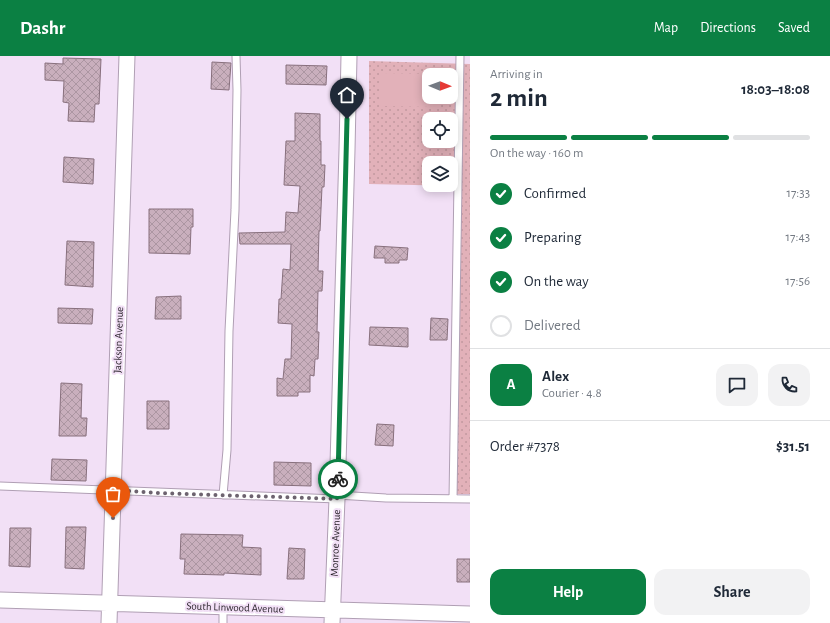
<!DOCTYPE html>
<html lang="en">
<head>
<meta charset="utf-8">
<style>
  :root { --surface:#fff; --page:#f2f2f3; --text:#1f2937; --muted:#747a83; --line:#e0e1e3; --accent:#0b8043 }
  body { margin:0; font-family:"Alegreya Sans",sans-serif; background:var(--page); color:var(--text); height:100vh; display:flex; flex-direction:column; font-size:15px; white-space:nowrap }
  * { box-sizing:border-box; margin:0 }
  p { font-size:13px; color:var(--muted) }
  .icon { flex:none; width:22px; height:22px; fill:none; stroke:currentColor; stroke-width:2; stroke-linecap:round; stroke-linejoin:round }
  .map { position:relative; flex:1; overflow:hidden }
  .panel { display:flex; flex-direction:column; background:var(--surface); width:360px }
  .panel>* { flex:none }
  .needle { width:26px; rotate:91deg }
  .controls { position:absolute; left:422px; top:12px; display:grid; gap:8px }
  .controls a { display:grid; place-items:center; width:36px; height:36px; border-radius:8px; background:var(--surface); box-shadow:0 2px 10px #0003; font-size:20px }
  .pin { position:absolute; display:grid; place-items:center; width:34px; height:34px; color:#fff; margin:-41px -17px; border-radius:50% 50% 50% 0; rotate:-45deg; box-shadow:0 0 4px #0007 }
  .pin .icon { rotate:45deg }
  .courier { position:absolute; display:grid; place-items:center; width:40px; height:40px; margin:-20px; border:3px solid #0b8043; border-radius:50%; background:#fff; color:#222; box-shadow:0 1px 5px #0007 }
  .summary em { font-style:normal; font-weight:600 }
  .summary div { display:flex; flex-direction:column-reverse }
  .summary { display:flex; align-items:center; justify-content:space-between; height:68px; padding:0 20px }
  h1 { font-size:26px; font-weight:600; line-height:30px }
  .bar { display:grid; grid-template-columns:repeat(4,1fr); gap:6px 4px; align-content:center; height:48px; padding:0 20px }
  .bar i { height:5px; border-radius:3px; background:var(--line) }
  .bar .selected { background:var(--accent) }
  .bar p { grid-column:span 4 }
  .line { display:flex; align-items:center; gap:10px; padding:0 20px; border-top:1px solid var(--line) }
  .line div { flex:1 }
  .round { display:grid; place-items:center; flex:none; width:42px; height:42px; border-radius:12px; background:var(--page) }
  ol { padding:0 20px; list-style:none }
  li { display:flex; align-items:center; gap:12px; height:44px }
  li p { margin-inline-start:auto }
  li .icon { padding:4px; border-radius:50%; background:var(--accent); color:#fff; stroke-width:4 }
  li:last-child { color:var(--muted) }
  li i { width:22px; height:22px; border:2px solid var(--line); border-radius:50% }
  .action { display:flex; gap:8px; margin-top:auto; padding:8px 20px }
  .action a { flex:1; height:46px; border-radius:12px; background:var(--accent); color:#fff; font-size:16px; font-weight:600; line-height:46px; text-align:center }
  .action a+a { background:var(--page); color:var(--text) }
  header { display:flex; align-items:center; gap:24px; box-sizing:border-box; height:56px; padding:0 20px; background:var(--accent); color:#fff }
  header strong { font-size:19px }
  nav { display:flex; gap:22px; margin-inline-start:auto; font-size:14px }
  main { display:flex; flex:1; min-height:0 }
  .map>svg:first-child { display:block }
  .grass { fill:url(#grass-dots); fill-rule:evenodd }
  .garden { fill:#e2b1b9 }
  .building { fill:url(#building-cross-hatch); stroke:#88707d }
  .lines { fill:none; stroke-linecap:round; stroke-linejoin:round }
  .service-casing { stroke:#b09fb4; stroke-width:9 }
  .minor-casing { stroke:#b09fb4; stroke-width:17 }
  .service { stroke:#fff; stroke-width:7 }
  .minor { stroke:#fff; stroke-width:15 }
  .done { stroke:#6d636f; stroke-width:4; stroke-dasharray:0 7.2 }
  .route { stroke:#0b8043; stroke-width:5 }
  .labels { text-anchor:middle; stroke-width:4; stroke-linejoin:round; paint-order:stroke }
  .street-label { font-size:11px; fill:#251f26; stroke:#f2e0f6 }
</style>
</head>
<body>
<header>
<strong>Dashr</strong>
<nav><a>Map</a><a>Directions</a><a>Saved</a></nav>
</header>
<main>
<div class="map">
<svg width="470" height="567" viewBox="0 0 470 567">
  <defs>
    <pattern id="grass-dots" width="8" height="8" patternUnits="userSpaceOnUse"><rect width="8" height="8" fill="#e2b1b9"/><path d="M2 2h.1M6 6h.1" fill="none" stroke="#c2989f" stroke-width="1.8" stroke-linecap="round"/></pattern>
    <pattern id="building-cross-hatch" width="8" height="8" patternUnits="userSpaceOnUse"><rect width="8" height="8" fill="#c9afbd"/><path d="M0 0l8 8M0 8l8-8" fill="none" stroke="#ac96a2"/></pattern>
  </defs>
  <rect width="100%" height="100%" fill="#f2e0f6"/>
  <path class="grass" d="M 369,5 L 470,8 L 470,438 L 451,438 L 459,130 L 369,128 ZM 429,19 L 451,19 L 451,41 L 429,41 ZM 429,63 L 451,63 L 451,85 L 429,85 ZM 429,107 L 451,107 L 451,129 L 429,129 Z"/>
  <path class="garden" d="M 381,17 L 437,18 L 437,19 L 429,19 L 429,41 L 437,41 L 437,51 L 381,50 Z"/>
  <path class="building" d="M 63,2 L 101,3 L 99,48 L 95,48 L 94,66 L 68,65 L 69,47 L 63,46 L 64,25 L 45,24 L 45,7 L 63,8 Z
    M 212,6 L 231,7 L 229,34 L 211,33 Z
    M 286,9 L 327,10 L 326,29 L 286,28 Z
    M 295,57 L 320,58 L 320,85 L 321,85 L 321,109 L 325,109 L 324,131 L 322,131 L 320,175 L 319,175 L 318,215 L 323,215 L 322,235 L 318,235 L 317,276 L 319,276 L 318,303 L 315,303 L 314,320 L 310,319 L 310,336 L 298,336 L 298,340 L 277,340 L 277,322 L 283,323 L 285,303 L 291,303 L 292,268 L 278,267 L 279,243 L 281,243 L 283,213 L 290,214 L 291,188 L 240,188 L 239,177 L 285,176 L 286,156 L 298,157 L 300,130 L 284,129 L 286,85 L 295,85 Z
    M 64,101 L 94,103 L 93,128 L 63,126 Z
    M 149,153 L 193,153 L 193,171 L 191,171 L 190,198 L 149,197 Z
    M 67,185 L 94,186 L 93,231 L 65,229 Z
    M 375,190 L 408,192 L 407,204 L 399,204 L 399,207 L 385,207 L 385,202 L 374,202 Z
    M 181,240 L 181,263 L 155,263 L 156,241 Z
    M 58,252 L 93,253 L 92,268 L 58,267 Z
    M 431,262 L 448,263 L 447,284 L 430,284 Z
    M 370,271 L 408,272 L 408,291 L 369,289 Z
    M 61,327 L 82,328 L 81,362 L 87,362 L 86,380 L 59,380 Z
    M 147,345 L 169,345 L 169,373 L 147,373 Z
    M 377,368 L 394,369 L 393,390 L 375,389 Z
    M 52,403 L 87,404 L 86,425 L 51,424 Z
    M 274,406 L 311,407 L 311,430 L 274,429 Z
    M 66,471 L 86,471 L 84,513 L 65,512 Z
    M 10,472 L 31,472 L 30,511 L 9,510 Z
    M 181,478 L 243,479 L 242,491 L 261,492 L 261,519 L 224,517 L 224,519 L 184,518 L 185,503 L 180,503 Z
    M 289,492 L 305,493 L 304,523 L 287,523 Z
    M 457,503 L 470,503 L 470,526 L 457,526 Z"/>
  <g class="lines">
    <g class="service-casing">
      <path id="service" d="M 0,430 L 337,443
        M 223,439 L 227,394 L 229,275 L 235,154 L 237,34 L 236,0
        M 337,439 L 386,442 L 470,443
        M 453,443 L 460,0
        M 223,567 L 223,551"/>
    </g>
    <g class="minor-casing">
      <path id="minor" d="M 0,544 L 470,558
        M 109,567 L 127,0
        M 332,567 L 337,443 L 347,94 L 349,0"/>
    </g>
    <use href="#service" class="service"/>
    <use href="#minor" class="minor"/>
  </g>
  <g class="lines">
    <path class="done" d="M 113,462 L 114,434 L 158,437 L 337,443 L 338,423"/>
    <path class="route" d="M 338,423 L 347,63"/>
  </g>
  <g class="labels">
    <g class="street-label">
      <text transform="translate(118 284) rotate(-88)" y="4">Jackson Avenue</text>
      <text transform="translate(335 487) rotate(-88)" y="4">Monroe Avenue</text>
      <text transform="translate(235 551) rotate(2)" y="4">South Linwood Avenue</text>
    </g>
  </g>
</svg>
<div class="controls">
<a><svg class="needle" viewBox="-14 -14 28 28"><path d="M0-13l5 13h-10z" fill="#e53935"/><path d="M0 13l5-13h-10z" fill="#747a83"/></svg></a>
<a><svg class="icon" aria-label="locate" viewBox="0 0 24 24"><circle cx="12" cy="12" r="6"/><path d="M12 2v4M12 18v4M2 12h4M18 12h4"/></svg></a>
<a><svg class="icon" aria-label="layers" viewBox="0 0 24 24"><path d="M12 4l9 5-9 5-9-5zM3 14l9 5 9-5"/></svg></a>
</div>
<div class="pin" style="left:113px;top:462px;background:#ea580c"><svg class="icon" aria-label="bag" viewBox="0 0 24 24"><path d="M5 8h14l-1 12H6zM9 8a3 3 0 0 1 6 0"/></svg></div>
<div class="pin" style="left:347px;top:63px;background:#1f2937"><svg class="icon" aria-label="home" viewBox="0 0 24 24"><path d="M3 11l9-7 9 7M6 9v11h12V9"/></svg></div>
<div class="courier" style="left:338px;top:423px"><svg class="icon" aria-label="bike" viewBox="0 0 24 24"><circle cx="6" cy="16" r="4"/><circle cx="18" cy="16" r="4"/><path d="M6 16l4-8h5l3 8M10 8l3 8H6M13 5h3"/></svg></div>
</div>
<section class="panel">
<div class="summary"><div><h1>2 min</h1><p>Arriving in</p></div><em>18:03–18:08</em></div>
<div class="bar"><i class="selected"></i><i class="selected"></i><i class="selected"></i><i></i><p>On the way · 160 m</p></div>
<ol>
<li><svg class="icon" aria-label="check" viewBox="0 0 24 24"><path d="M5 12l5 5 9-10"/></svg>Confirmed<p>17:33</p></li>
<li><svg class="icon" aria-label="check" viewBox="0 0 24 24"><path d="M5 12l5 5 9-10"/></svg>Preparing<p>17:43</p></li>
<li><svg class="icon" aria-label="check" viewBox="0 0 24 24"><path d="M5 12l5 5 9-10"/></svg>On the way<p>17:56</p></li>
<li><i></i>Delivered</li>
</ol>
<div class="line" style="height:72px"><b class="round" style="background:var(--accent);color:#fff">A</b><div><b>Alex</b><p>Courier · 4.8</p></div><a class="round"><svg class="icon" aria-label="chat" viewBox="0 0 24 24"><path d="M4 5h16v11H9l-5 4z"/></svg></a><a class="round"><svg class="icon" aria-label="phone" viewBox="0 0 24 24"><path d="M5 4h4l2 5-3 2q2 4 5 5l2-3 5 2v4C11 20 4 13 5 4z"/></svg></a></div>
<div class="line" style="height:52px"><div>Order #7378</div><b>$31.51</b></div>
<div class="action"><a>Help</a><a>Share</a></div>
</section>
</main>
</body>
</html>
